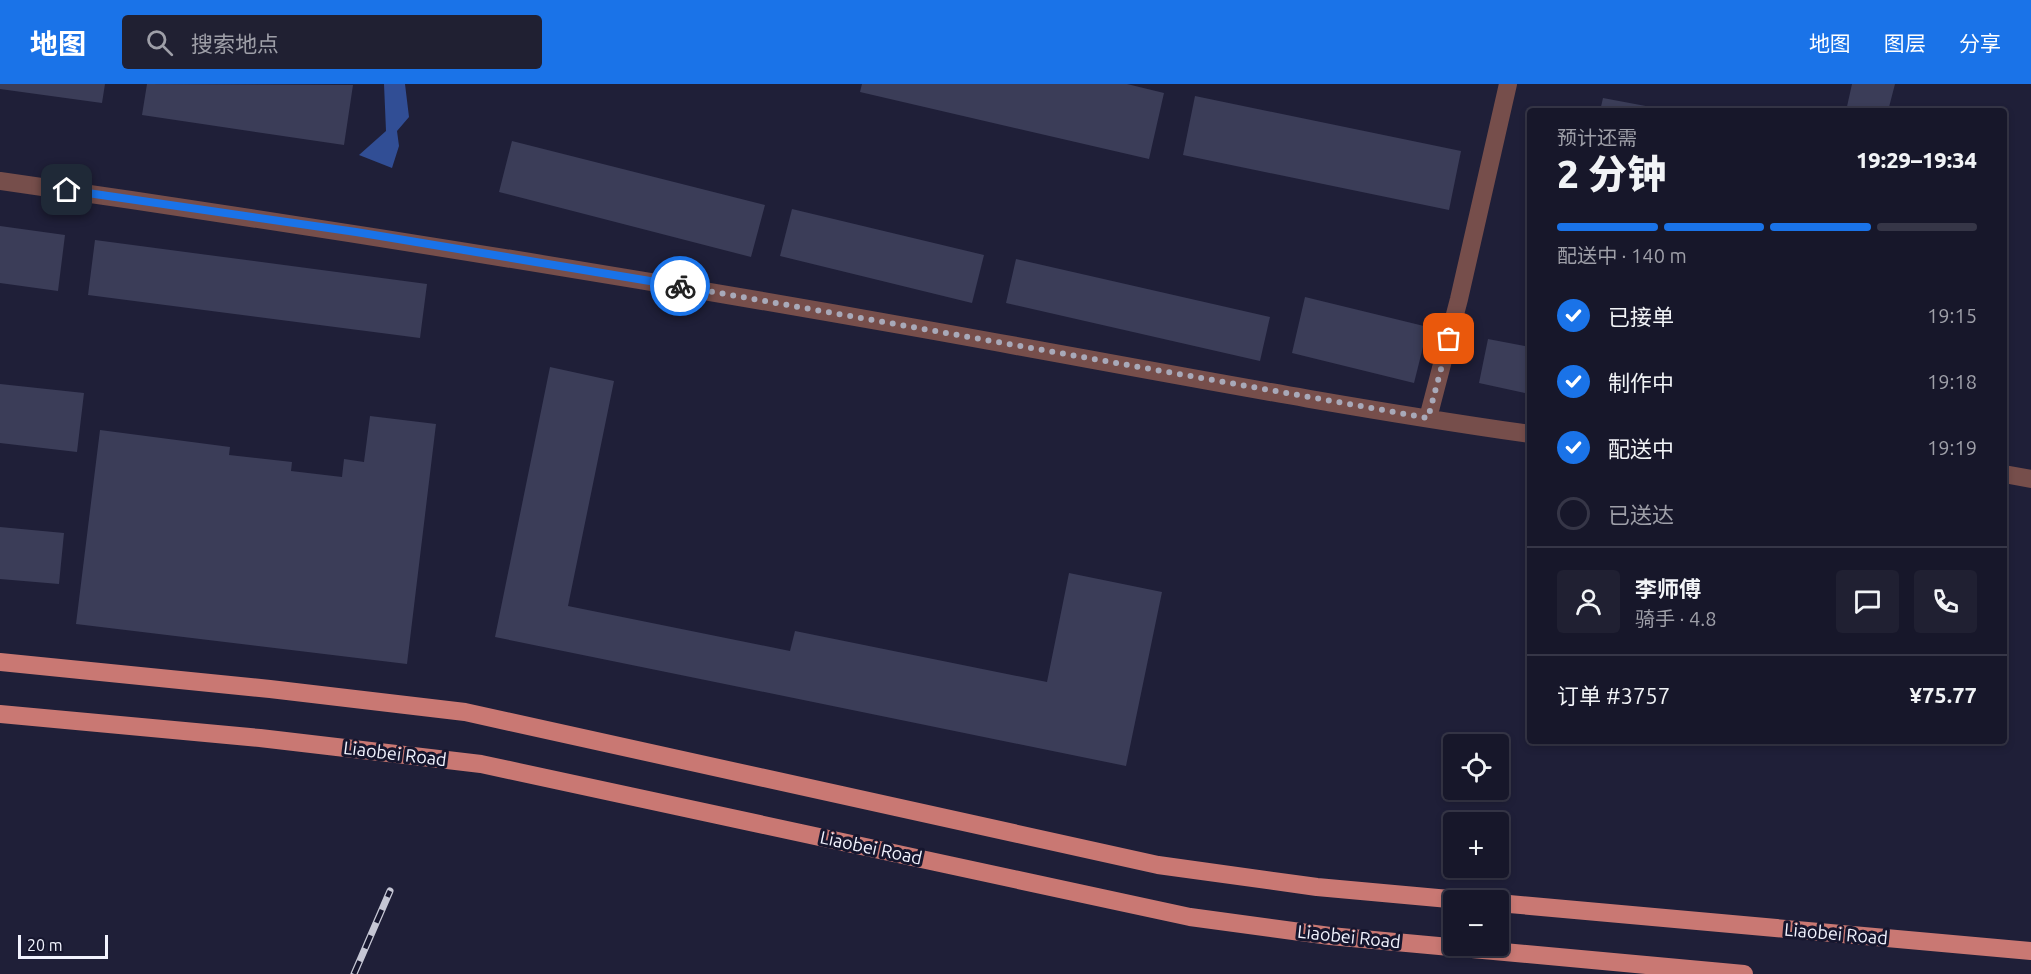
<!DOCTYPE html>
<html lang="zh">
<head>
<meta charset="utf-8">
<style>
  :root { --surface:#17172a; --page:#202032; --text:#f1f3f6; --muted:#9e9fa8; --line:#363647; --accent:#1a73e8 }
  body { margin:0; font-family:Ubuntu,"Noto Sans SC",sans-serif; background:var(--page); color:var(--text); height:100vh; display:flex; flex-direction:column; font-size:22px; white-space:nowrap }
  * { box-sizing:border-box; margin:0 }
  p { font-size:20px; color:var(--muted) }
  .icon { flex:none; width:33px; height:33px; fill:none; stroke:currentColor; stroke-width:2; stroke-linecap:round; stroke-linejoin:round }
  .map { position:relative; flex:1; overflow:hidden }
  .sheet { position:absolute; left:1527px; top:24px; width:480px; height:636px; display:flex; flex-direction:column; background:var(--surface); border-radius:6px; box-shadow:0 3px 9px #0003,0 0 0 2px var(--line) }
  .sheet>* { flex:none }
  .controls { position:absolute; left:1443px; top:650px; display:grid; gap:12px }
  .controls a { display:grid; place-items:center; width:66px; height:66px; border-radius:6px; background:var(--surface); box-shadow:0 3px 9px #0003,0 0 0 2px var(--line); font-size:30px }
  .scale { position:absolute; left:18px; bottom:15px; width:90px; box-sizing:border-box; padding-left:6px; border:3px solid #f2f3fe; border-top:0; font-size:16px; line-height:21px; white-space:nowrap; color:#f2f3fe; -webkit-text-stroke:4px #16162e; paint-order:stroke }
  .pin { position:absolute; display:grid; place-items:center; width:51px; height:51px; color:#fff; margin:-26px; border-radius:12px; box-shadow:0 3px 9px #0006 }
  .courier { position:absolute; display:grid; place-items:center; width:60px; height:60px; margin:-30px; border:4px solid #1a73e8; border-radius:50%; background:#fff; color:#222; box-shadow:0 2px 8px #0007 }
  .headline em { font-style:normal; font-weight:800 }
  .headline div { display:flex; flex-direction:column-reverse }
  .headline { display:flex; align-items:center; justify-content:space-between; height:102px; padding:0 30px }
  h1 { font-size:39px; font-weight:800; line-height:45px }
  .bar { display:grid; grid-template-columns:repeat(4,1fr); gap:9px 6px; align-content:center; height:72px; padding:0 30px }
  .bar i { height:8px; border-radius:4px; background:var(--line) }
  .bar .on { background:var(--accent) }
  .bar p { grid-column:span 4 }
  .line { display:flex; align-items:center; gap:15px; padding:0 30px; border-top:2px solid var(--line) }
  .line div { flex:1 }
  .round { display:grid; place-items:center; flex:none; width:63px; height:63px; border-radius:6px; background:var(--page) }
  ol { padding:0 30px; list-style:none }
  li { display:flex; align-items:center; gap:18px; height:66px }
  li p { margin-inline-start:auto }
  li .icon { padding:6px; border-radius:50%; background:var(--accent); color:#fff; stroke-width:4 }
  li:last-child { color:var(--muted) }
  li i { width:33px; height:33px; border:3px solid var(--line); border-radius:50% }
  header { display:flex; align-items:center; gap:36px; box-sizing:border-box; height:84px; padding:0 30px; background:var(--accent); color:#fff }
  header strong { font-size:28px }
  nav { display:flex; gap:33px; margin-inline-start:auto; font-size:21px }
  .search { width:420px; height:54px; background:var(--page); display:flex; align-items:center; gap:15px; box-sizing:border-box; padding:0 21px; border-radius:6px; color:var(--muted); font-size:22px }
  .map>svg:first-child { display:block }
  .water { fill:#314e95 }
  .building { fill:#3b3d58 }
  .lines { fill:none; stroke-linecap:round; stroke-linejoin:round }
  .minor { stroke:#764e4b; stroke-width:18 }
  .major { stroke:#c97873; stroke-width:18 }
  .rail-casing { stroke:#c5c6d4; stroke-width:7 }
  .rail { stroke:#16162e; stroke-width:4.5; stroke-dasharray:14; stroke-linecap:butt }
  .done { stroke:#a8a9b9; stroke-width:6; stroke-dasharray:0 10.8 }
  .route { stroke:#1a73e8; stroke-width:8 }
  .labels { text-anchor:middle; stroke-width:6; stroke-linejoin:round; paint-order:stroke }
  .street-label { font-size:18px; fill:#f2f3fe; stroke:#16162e }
</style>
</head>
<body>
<header>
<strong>地图</strong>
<div class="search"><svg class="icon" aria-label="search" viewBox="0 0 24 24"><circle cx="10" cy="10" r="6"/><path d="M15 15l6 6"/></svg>搜索地点</div>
<nav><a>地图</a><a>图层</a><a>分享</a></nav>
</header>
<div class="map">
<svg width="2031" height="890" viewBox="0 0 2031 890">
  <rect width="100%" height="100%" fill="#1f1f38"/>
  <path class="water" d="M 384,0 L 405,0 L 409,33 L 397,47 L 399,62 L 392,84 L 359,71 L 386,47 Z"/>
  <path class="building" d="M 0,0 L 105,0 L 102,19 L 0,5 Z
    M 147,0 L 353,1 L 344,61 L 142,31 Z
    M 862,0 L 1127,0 L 1164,9 L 1149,75 L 860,8 Z
    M 1852,0 L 1895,0 L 1888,27 L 1846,27 Z
    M 1195,12 L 1461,67 L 1449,126 L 1183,71 Z
    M 1603,14 L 1651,23 L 1650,27 L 1600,27 Z
    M 512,57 L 765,121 L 751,173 L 499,108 Z
    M 792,125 L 984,171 L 972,219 L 780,172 Z
    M 0,142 L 65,151 L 58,207 L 0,199 Z
    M 95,156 L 427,200 L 420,254 L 88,211 Z
    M 1016,175 L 1270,233 L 1260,277 L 1006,219 Z
    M 1305,213 L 1428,243 L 1414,299 L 1292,269 Z
    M 1488,255 L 1530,263 L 1530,310 L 1479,299 Z
    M 550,283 L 614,297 L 568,522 L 790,567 L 795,547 L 1047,598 L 1069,489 L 1162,508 L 1126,682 L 495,553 Z
    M 0,300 L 84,309 L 77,368 L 0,359 Z
    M 370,332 L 436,340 L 407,580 L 76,540 L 100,346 L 230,363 L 229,371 L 292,378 L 291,387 L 342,393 L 344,375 L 364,378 Z
    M 0,443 L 64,449 L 59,500 L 0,495 Z"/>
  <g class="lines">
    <path class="minor" d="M 0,97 C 301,140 601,188 900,241 C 1110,278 1319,320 1530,350
      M 1428,334 L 1459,215 L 1508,0
      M 2004,390 L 2031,395"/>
    <path class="major" d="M 0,578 L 270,605 L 465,628 L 1158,781 L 1317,803 L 1460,816
      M 0,630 L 260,654 L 481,680 L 1190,833 L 1330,852 L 1744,890
      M 1498,819 L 2031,867"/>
    <g class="rail-casing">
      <path id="rail" d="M 354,890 L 390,807"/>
    </g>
    <use href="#rail" class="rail"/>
  </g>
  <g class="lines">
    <path class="done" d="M 680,202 L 1428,334 L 1449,255"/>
    <path class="route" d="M 67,106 L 356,148 L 680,202"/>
  </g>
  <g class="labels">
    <g class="street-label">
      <text transform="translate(395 670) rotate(7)" y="6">Liaobei Road</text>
      <text transform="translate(871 764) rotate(12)" y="6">Liaobei Road</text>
      <text transform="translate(1836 850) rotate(5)" y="6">Liaobei Road</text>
      <text transform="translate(1349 853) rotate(6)" y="6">Liaobei Road</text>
    </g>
  </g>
</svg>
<div class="controls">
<a><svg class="icon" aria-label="locate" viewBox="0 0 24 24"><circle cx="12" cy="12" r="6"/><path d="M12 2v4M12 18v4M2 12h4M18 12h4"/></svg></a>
<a>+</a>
<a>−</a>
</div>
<div class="scale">20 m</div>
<div class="pin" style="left:1449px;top:255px;background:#ea580c"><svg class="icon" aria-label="bag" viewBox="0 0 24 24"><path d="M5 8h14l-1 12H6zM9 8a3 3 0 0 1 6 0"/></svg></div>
<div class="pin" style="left:67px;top:106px;background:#1f2937"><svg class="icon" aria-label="home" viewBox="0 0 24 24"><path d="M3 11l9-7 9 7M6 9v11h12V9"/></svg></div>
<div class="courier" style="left:680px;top:202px"><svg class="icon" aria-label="bike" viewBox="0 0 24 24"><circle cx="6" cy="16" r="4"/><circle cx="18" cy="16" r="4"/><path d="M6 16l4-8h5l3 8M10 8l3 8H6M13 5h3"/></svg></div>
<section class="sheet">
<div class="headline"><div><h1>2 分钟</h1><p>预计还需</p></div><em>19:29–19:34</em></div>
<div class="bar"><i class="on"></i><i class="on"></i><i class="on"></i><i></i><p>配送中 · 140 m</p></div>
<ol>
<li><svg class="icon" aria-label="check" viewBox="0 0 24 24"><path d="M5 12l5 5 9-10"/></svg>已接单<p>19:15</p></li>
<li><svg class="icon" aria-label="check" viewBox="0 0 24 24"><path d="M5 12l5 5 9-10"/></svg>制作中<p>19:18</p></li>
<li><svg class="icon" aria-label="check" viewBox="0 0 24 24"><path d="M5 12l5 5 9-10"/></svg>配送中<p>19:19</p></li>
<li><i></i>已送达</li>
</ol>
<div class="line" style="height:108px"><a class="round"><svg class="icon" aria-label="person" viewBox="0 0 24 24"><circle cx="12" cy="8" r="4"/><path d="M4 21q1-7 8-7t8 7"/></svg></a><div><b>李师傅</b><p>骑手 · 4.8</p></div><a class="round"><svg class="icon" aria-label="chat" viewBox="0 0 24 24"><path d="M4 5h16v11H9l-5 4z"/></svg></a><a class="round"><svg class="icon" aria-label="phone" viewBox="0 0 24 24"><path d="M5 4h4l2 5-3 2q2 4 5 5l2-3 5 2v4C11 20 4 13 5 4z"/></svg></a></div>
<div class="line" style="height:78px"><div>订单 #3757</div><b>¥75.77</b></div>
</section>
</div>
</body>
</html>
